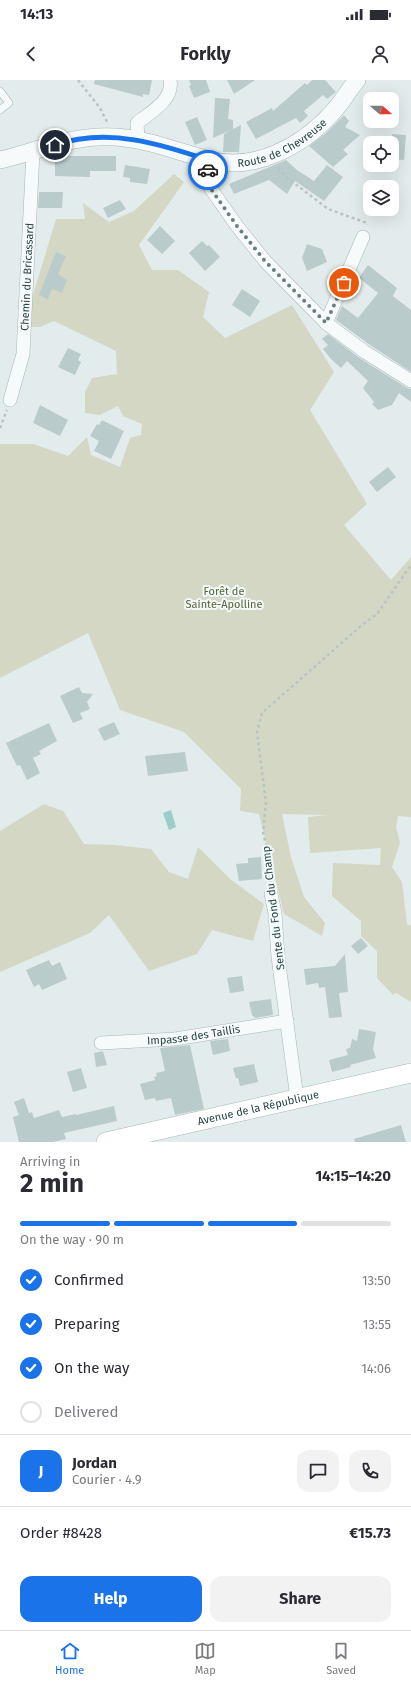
<!DOCTYPE html>
<html lang="en">
<head>
<meta charset="utf-8">
<style>
  :root { --surface:#fff; --page:#f2f2f3; --text:#2b2b33; --muted:#7c7c81; --line:#e1e1e2; --accent:#1a73e8 }
  body { margin:0; font-family:"Fira Sans",sans-serif; background:var(--page); color:var(--text); height:100vh; display:flex; flex-direction:column; font-size:15px; white-space:nowrap }
  * { box-sizing:border-box; margin:0 }
  p { font-size:13px; color:var(--muted) }
  .icon { flex:none; width:22px; height:22px; fill:none; stroke:currentColor; stroke-width:2; stroke-linecap:round; stroke-linejoin:round }
  .map { position:relative; height:1062px; overflow:hidden }
  .side { display:flex; flex-direction:column; background:var(--surface); flex:1 }
  .side>* { flex:none }
  .needle { width:26px; rotate:110deg }
  .controls { position:absolute; left:363px; top:12px; display:grid; gap:8px }
  .controls a { display:grid; place-items:center; width:36px; height:36px; border-radius:8px; background:var(--surface); box-shadow:0 4px 16px #0002; font-size:20px }
  .pin { position:absolute; display:grid; place-items:center; width:34px; height:34px; color:#fff; margin:-17px; border:2px solid #fff; border-radius:50%; box-shadow:0 1px 4px #0007 }
  .courier { position:absolute; display:grid; place-items:center; width:40px; height:40px; margin:-20px; border:3px solid #1a73e8; border-radius:50%; background:#fff; color:#222; box-shadow:0 1px 5px #0007 }
  .overview em { font-style:normal; font-weight:700 }
  .overview div { display:flex; flex-direction:column-reverse }
  .overview { display:flex; align-items:center; justify-content:space-between; height:68px; padding:0 20px }
  h1 { font-size:26px; font-weight:700; line-height:30px }
  .bar { display:grid; grid-template-columns:repeat(4,1fr); gap:6px 4px; align-content:center; height:48px; padding:0 20px }
  .bar i { height:5px; border-radius:3px; background:var(--line) }
  .bar .selected { background:var(--accent) }
  .bar p { grid-column:span 4 }
  .line { display:flex; align-items:center; gap:10px; padding:0 20px; border-top:1px solid var(--line) }
  .line div { flex:1 }
  .round { display:grid; place-items:center; flex:none; width:42px; height:42px; border-radius:12px; background:var(--page) }
  ol { padding:0 20px; list-style:none }
  li { display:flex; align-items:center; gap:12px; height:44px }
  li p { margin-inline-start:auto }
  li .icon { padding:4px; border-radius:50%; background:var(--accent); color:#fff; stroke-width:4 }
  li:last-child { color:var(--muted) }
  li i { width:22px; height:22px; border:2px solid var(--line); border-radius:50% }
  .cta { display:flex; gap:8px; margin-top:auto; padding:8px 20px }
  .cta a { flex:1; height:46px; border-radius:12px; background:var(--accent); color:#fff; font-size:16px; font-weight:700; line-height:46px; text-align:center }
  .cta a+a { background:var(--page); color:var(--text) }
  .status { display:flex; justify-content:space-between; align-items:center; height:28px; padding:0 20px; background:var(--surface); direction:ltr }
  .status svg { height:11px; fill:currentColor }
  header { display:flex; justify-content:space-between; align-items:center; height:52px; padding:0 20px; background:var(--surface); font-size:18px; font-weight:700 }
  .tab-bar { display:flex; justify-content:space-around; align-items:center; height:56px; border-top:1px solid var(--line); background:var(--surface); font-size:11px; color:var(--muted) }
  .tab-bar a { display:grid; justify-items:center; gap:2px }
  .tab-bar .selected { color:var(--accent) }
  .map>svg:first-child { display:block }
  .green { fill:#d4d7c4 }
  .water { fill:#9ccec9 }
  .building { fill:#bacbcb }
  .lines { fill:none; stroke-linecap:round; stroke-linejoin:round }
  .service-casing { stroke:#a7b7b7; stroke-width:8 }
  .minor-casing { stroke:#a7b7b7; stroke-width:14 }
  .tertiary-casing { stroke:#a7b7b7; stroke-width:18 }
  .secondary-casing { stroke:#a7b7b7; stroke-width:20 }
  .path { stroke:#b9c4c4; stroke-width:2.5; stroke-dasharray:3 3; stroke-linecap:butt }
  .service { stroke:#f7fafa; stroke-width:7 }
  .minor { stroke:#f7fafa; stroke-width:13 }
  .tertiary { stroke:#f7fafa; stroke-width:17 }
  .secondary { stroke:#fff; stroke-width:19 }
  .done { stroke:#6a8080; stroke-width:4; stroke-dasharray:0 7.2 }
  .route { stroke:#1a73e8; stroke-width:5 }
  .labels { text-anchor:middle; stroke-width:4; stroke-linejoin:round; paint-order:stroke }
  .street-label { font-size:11px; fill:#294646; stroke:#f3f9f9 }
  .park-label { font-size:11px; fill:#5a6336; stroke:#f3f9f9 }
</style>
</head>
<body>
<div class="status"><b>14:13</b><svg viewBox="0 0 49 12"><path d="M0 12V9h3v3zM5 12V6h3v6zM10 12V3h3v9zM15 12V0h3v12zM26 1h20v11H26zM47 4h2v5h-2z"/></svg></div>
<header><svg class="icon" aria-label="back" viewBox="0 0 24 24"><path d="M15 5l-7 7 7 7"/></svg>Forkly<svg class="icon" aria-label="person" viewBox="0 0 24 24"><circle cx="12" cy="8" r="4"/><path d="M4 21q1-7 8-7t8 7"/></svg></header>
<div class="map">
<svg width="411" height="1062" viewBox="0 0 411 1062">
  <rect width="100%" height="100%" fill="#e3ecec"/>
  <path class="green" d="M 174,94 L 184,102 L 139,165 L 152,190 L 178,190 L 209,212 L 203,237 L 225,258 L 292,225 L 334,292 L 310,330 L 367,424 L 344,445 L 391,500 L 411,477 L 411,737 L 398,736 L 396,747 L 400,763 L 392,787 L 402,802 L 407,844 L 411,846 L 411,922 L 396,913 L 393,915 L 377,898 L 377,871 L 361,856 L 361,841 L 332,816 L 333,783 L 380,785 L 381,768 L 310,773 L 308,737 L 327,735 L 282,734 L 291,777 L 304,817 L 325,843 L 322,856 L 284,834 L 259,734 L 240,731 L 241,709 L 184,652 L 120,630 L 88,553 L 0,598 L 0,364 L 33,364 L 68,376 L 87,357 L 91,375 L 120,387 L 130,358 L 141,355 L 142,344 L 123,336 L 118,326 L 100,335 L 85,333 L 85,312 L 92,298 L 117,294 L 116,271 L 54,241 L 40,247 L 31,247 L 32,218 L 56,139 L 85,139 L 83,123 L 109,142 L 134,131 Z
    M 44,724 L 63,731 L 84,764 L 116,765 L 151,769 L 169,792 L 188,799 L 198,767 L 230,799 L 264,824 L 253,861 L 212,850 L 197,874 L 149,891 L 109,835 L 90,853 L 0,892 L 0,751 Z"/>
  <path class="water" d="M 171,730 L 176,747 L 169,750 L 163,733 Z"/>
  <path class="building" d="M 95,0 L 152,0 L 149,15 L 143,14 L 143,17 L 94,4 Z
    M 189,0 L 206,0 L 210,12 L 194,18 L 189,6 L 191,5 Z
    M 227,0 L 255,0 L 234,14 Z
    M 312,0 L 325,0 L 336,12 L 327,19 L 323,15 L 304,31 L 308,36 L 300,43 L 296,38 L 256,59 L 246,42 L 272,28 L 273,31 L 305,3 L 307,5 Z
    M 215,18 L 230,19 L 228,39 L 233,40 L 233,49 L 241,45 L 239,72 L 223,72 L 224,54 L 231,50 L 213,58 Z
    M 344,35 L 349,41 L 345,47 L 360,55 L 343,70 L 348,74 L 333,87 L 309,66 L 326,53 Z
    M 197,37 L 207,60 L 195,65 L 185,42 Z
    M 392,54 L 406,55 L 404,80 L 392,79 Z
    M 67,76 L 116,76 L 116,91 L 90,91 L 90,97 L 55,96 L 55,80 Z
    M 286,80 L 297,90 L 314,101 L 327,85 L 343,97 L 324,121 L 295,101 L 287,114 L 269,100 L 234,114 L 229,104 Z
    M 125,85 L 150,89 L 147,104 L 130,102 L 130,98 L 123,97 Z
    M 39,112 L 63,112 L 62,128 L 38,128 Z
    M 120,120 L 126,129 L 108,138 L 103,128 Z
    M 160,146 L 175,161 L 162,174 L 147,160 Z
    M 202,161 L 207,166 L 209,165 L 220,177 L 205,191 L 189,173 Z
    M 307,164 L 322,169 L 327,182 L 307,191 L 302,178 Z
    M 56,172 L 66,176 L 58,194 L 67,200 L 62,213 L 52,209 L 48,219 L 39,215 Z
    M 368,185 L 397,208 L 393,216 L 411,230 L 411,292 L 370,265 L 336,240 L 342,226 L 358,238 L 378,213 L 359,198 Z
    M 242,209 L 260,221 L 250,237 L 232,225 Z
    M 328,254 L 361,279 L 407,308 L 411,309 L 411,322 L 399,313 L 392,325 L 378,330 L 372,324 L 374,322 L 363,308 L 368,301 L 347,281 L 341,288 L 331,279 L 323,269 L 328,265 L 322,259 Z
    M 68,268 L 81,274 L 78,280 L 81,282 L 75,295 L 58,287 Z
    M 40,325 L 68,340 L 60,356 L 33,343 Z
    M 102,340 L 124,351 L 111,379 L 94,371 L 99,361 L 90,356 L 97,344 L 99,345 Z
    M 388,387 L 396,397 L 377,412 L 369,402 Z
    M 79,607 L 82,613 L 93,614 L 87,622 L 90,629 L 80,633 L 83,639 L 73,643 L 60,616 Z
    M 114,642 L 120,654 L 104,661 L 98,649 Z
    M 49,643 L 57,661 L 39,671 L 41,674 L 33,678 L 40,693 L 27,700 L 20,685 L 17,686 L 12,676 L 6,663 Z
    M 185,672 L 188,691 L 148,696 L 145,676 Z
    M 261,777 L 262,799 L 239,801 L 236,784 L 248,783 L 248,778 Z
    M 361,858 L 368,866 L 358,874 L 351,866 Z
    M 345,874 L 348,912 L 339,913 L 342,937 L 329,938 L 325,907 L 319,908 L 318,903 L 306,905 L 304,889 L 335,886 Z
    M 49,880 L 52,886 L 60,882 L 67,899 L 42,910 L 39,904 L 34,907 L 26,890 Z
    M 242,896 L 244,911 L 230,913 L 227,898 Z
    M 271,919 L 273,935 L 255,938 L 252,935 L 249,922 Z
    M 359,949 L 376,952 L 373,969 L 376,978 L 350,985 L 351,987 L 332,992 L 329,980 L 348,975 L 346,969 L 350,968 L 352,959 L 357,961 Z
    M 228,959 L 230,971 L 213,975 L 210,961 Z
    M 190,965 L 204,1029 L 175,1035 L 171,1018 L 156,1021 L 155,1018 L 145,1020 L 140,1004 L 155,1000 L 154,997 L 157,996 L 156,993 L 165,991 L 160,968 Z
    M 103,971 L 107,985 L 96,987 L 94,973 Z
    M 254,984 L 258,1002 L 240,1006 L 238,998 L 236,998 L 233,988 Z
    M 81,988 L 87,1008 L 73,1012 L 67,992 Z
    M 24,1018 L 29,1033 L 32,1032 L 34,1038 L 59,1030 L 62,1037 L 76,1034 L 76,1035 L 114,1026 L 117,1041 L 64,1053 L 66,1059 L 53,1062 L 19,1062 L 13,1037 L 19,1035 L 14,1022 Z
    M 401,1045 L 406,1062 L 355,1062 L 354,1059 Z"/>
  <g class="lines">
    <g class="service-casing">
      <path id="service" d="M 0,11 L 9,23 L 0,30"/>
    </g>
    <g class="minor-casing">
      <g id="minor">
        <path d="M 138,60 L 137,43 C 151,32 174,20 170,0"/>
        <path d="M 211,81 L 207,96 L 211,109 L 237,146 L 265,181 L 326,243 L 365,272 L 411,301"/>
        <path d="M 326,243 L 363,157"/>
        <path id="s1" d="M 10,320 L 23,274 L 33,72"/>
        <path d="M 271,814 L 275,833 L 278,877 L 297,1018"/>
        <path id="s2" d="M 101,963 L 175,959 L 287,941"/>
      </g>
    </g>
    <g class="tertiary-casing">
      <g id="tertiary">
        <path id="s3" d="M 0,80 C 38,71 75,54 115,57 C 148,59 178,72 210,80 C 254,92 302,66 331,34 C 341,24 348,11 357,0"/>
      </g>
    </g>
    <g class="secondary-casing">
      <g id="secondary">
        <path id="s4" d="M 106,1062 L 411,993"/>
      </g>
    </g>
    <path class="path" d="M 78,0 L 100,28 L 107,42
      M 278,88 L 285,96 L 328,129 L 367,143 L 367,145
      M 0,348 L 7,330
      M 270,802 L 269,775 L 263,753 L 266,723 L 257,652 L 262,633 L 362,545 L 377,534 L 411,485"/>
    <use href="#service" class="service"/>
    <use href="#minor" class="minor"/>
    <use href="#tertiary" class="tertiary"/>
    <use href="#secondary" class="secondary"/>
  </g>
  <g class="lines">
    <path class="done" d="M 208,90 L 207,96 L 211,109 L 237,146 L 265,181 L 326,243 L 344,203"/>
    <path class="route" d="M 55,65 C 108,47 161,64 211,81 L 208,90"/>
  </g>
  <g class="labels">
    <g class="street-label">
      <text dy="4" stroke="none"><textPath href="#s3" startOffset="293">Route de Chevreuse</textPath></text>
      <text dy="4" stroke="none"><textPath href="#s1" startOffset="125">Chemin du Bricassard</textPath></text>
      <text transform="translate(273 828) rotate(-97)" y="4">Sente du Fond du Champ</text>
      <text dy="4" stroke="none"><textPath href="#s2" startOffset="93">Impasse des Taillis</textPath></text>
      <text dy="4" stroke="none"><textPath href="#s4" startOffset="156">Avenue de la République</textPath></text>
    </g>
    <g class="park-label">
      <text x="224" y="515">Forêt de<tspan x="224" dy="13">Sainte-Apolline</tspan></text>
    </g>
  </g>
</svg>
<div class="controls">
<a><svg class="needle" viewBox="-14 -14 28 28"><path d="M0-13l5 13h-10z" fill="#e53935"/><path d="M0 13l5-13h-10z" fill="#7c7c81"/></svg></a>
<a><svg class="icon" aria-label="locate" viewBox="0 0 24 24"><circle cx="12" cy="12" r="6"/><path d="M12 2v4M12 18v4M2 12h4M18 12h4"/></svg></a>
<a><svg class="icon" aria-label="layers" viewBox="0 0 24 24"><path d="M12 4l9 5-9 5-9-5zM3 14l9 5 9-5"/></svg></a>
</div>
<div class="pin" style="left:344px;top:203px;background:#ea580c"><svg class="icon" aria-label="bag" viewBox="0 0 24 24"><path d="M5 8h14l-1 12H6zM9 8a3 3 0 0 1 6 0"/></svg></div>
<div class="pin" style="left:55px;top:65px;background:#1f2937"><svg class="icon" aria-label="home" viewBox="0 0 24 24"><path d="M3 11l9-7 9 7M6 9v11h12V9"/></svg></div>
<div class="courier" style="left:208px;top:90px"><svg class="icon" aria-label="car" viewBox="0 0 24 24"><path d="M5 17H2v-5l4-1 3-4h7l3 4 3 1v5h-3M9 17h6M6 11h13"/><circle cx="7" cy="17" r="2"/><circle cx="17" cy="17" r="2"/></svg></div>
</div>
<section class="side">
<div class="overview"><div><h1>2 min</h1><p>Arriving in</p></div><em>14:15–14:20</em></div>
<div class="bar"><i class="selected"></i><i class="selected"></i><i class="selected"></i><i></i><p>On the way · 90 m</p></div>
<ol>
<li><svg class="icon" aria-label="check" viewBox="0 0 24 24"><path d="M5 12l5 5 9-10"/></svg>Confirmed<p>13:50</p></li>
<li><svg class="icon" aria-label="check" viewBox="0 0 24 24"><path d="M5 12l5 5 9-10"/></svg>Preparing<p>13:55</p></li>
<li><svg class="icon" aria-label="check" viewBox="0 0 24 24"><path d="M5 12l5 5 9-10"/></svg>On the way<p>14:06</p></li>
<li><i></i>Delivered</li>
</ol>
<div class="line" style="height:72px"><b class="round" style="background:var(--accent);color:#fff">J</b><div><b>Jordan</b><p>Courier · 4.9</p></div><a class="round"><svg class="icon" aria-label="chat" viewBox="0 0 24 24"><path d="M4 5h16v11H9l-5 4z"/></svg></a><a class="round"><svg class="icon" aria-label="phone" viewBox="0 0 24 24"><path d="M5 4h4l2 5-3 2q2 4 5 5l2-3 5 2v4C11 20 4 13 5 4z"/></svg></a></div>
<div class="line" style="height:52px"><div>Order #8428</div><b>€15.73</b></div>
<div class="cta"><a>Help</a><a>Share</a></div>
</section>
<nav class="tab-bar">
<a class="selected"><svg class="icon" aria-label="home" viewBox="0 0 24 24"><path d="M3 11l9-7 9 7M6 9v11h12V9"/></svg>Home</a>
<a><svg class="icon" aria-label="map" viewBox="0 0 24 24"><path d="M3 6l6-2 6 2 6-2v14l-6 2-6-2-6 2zM9 4v14M15 6v14"/></svg>Map</a>
<a><svg class="icon" aria-label="saved" viewBox="0 0 24 24"><path d="M7 4h10v16l-5-4-5 4z"/></svg>Saved</a>
</nav>
</body>
</html>
